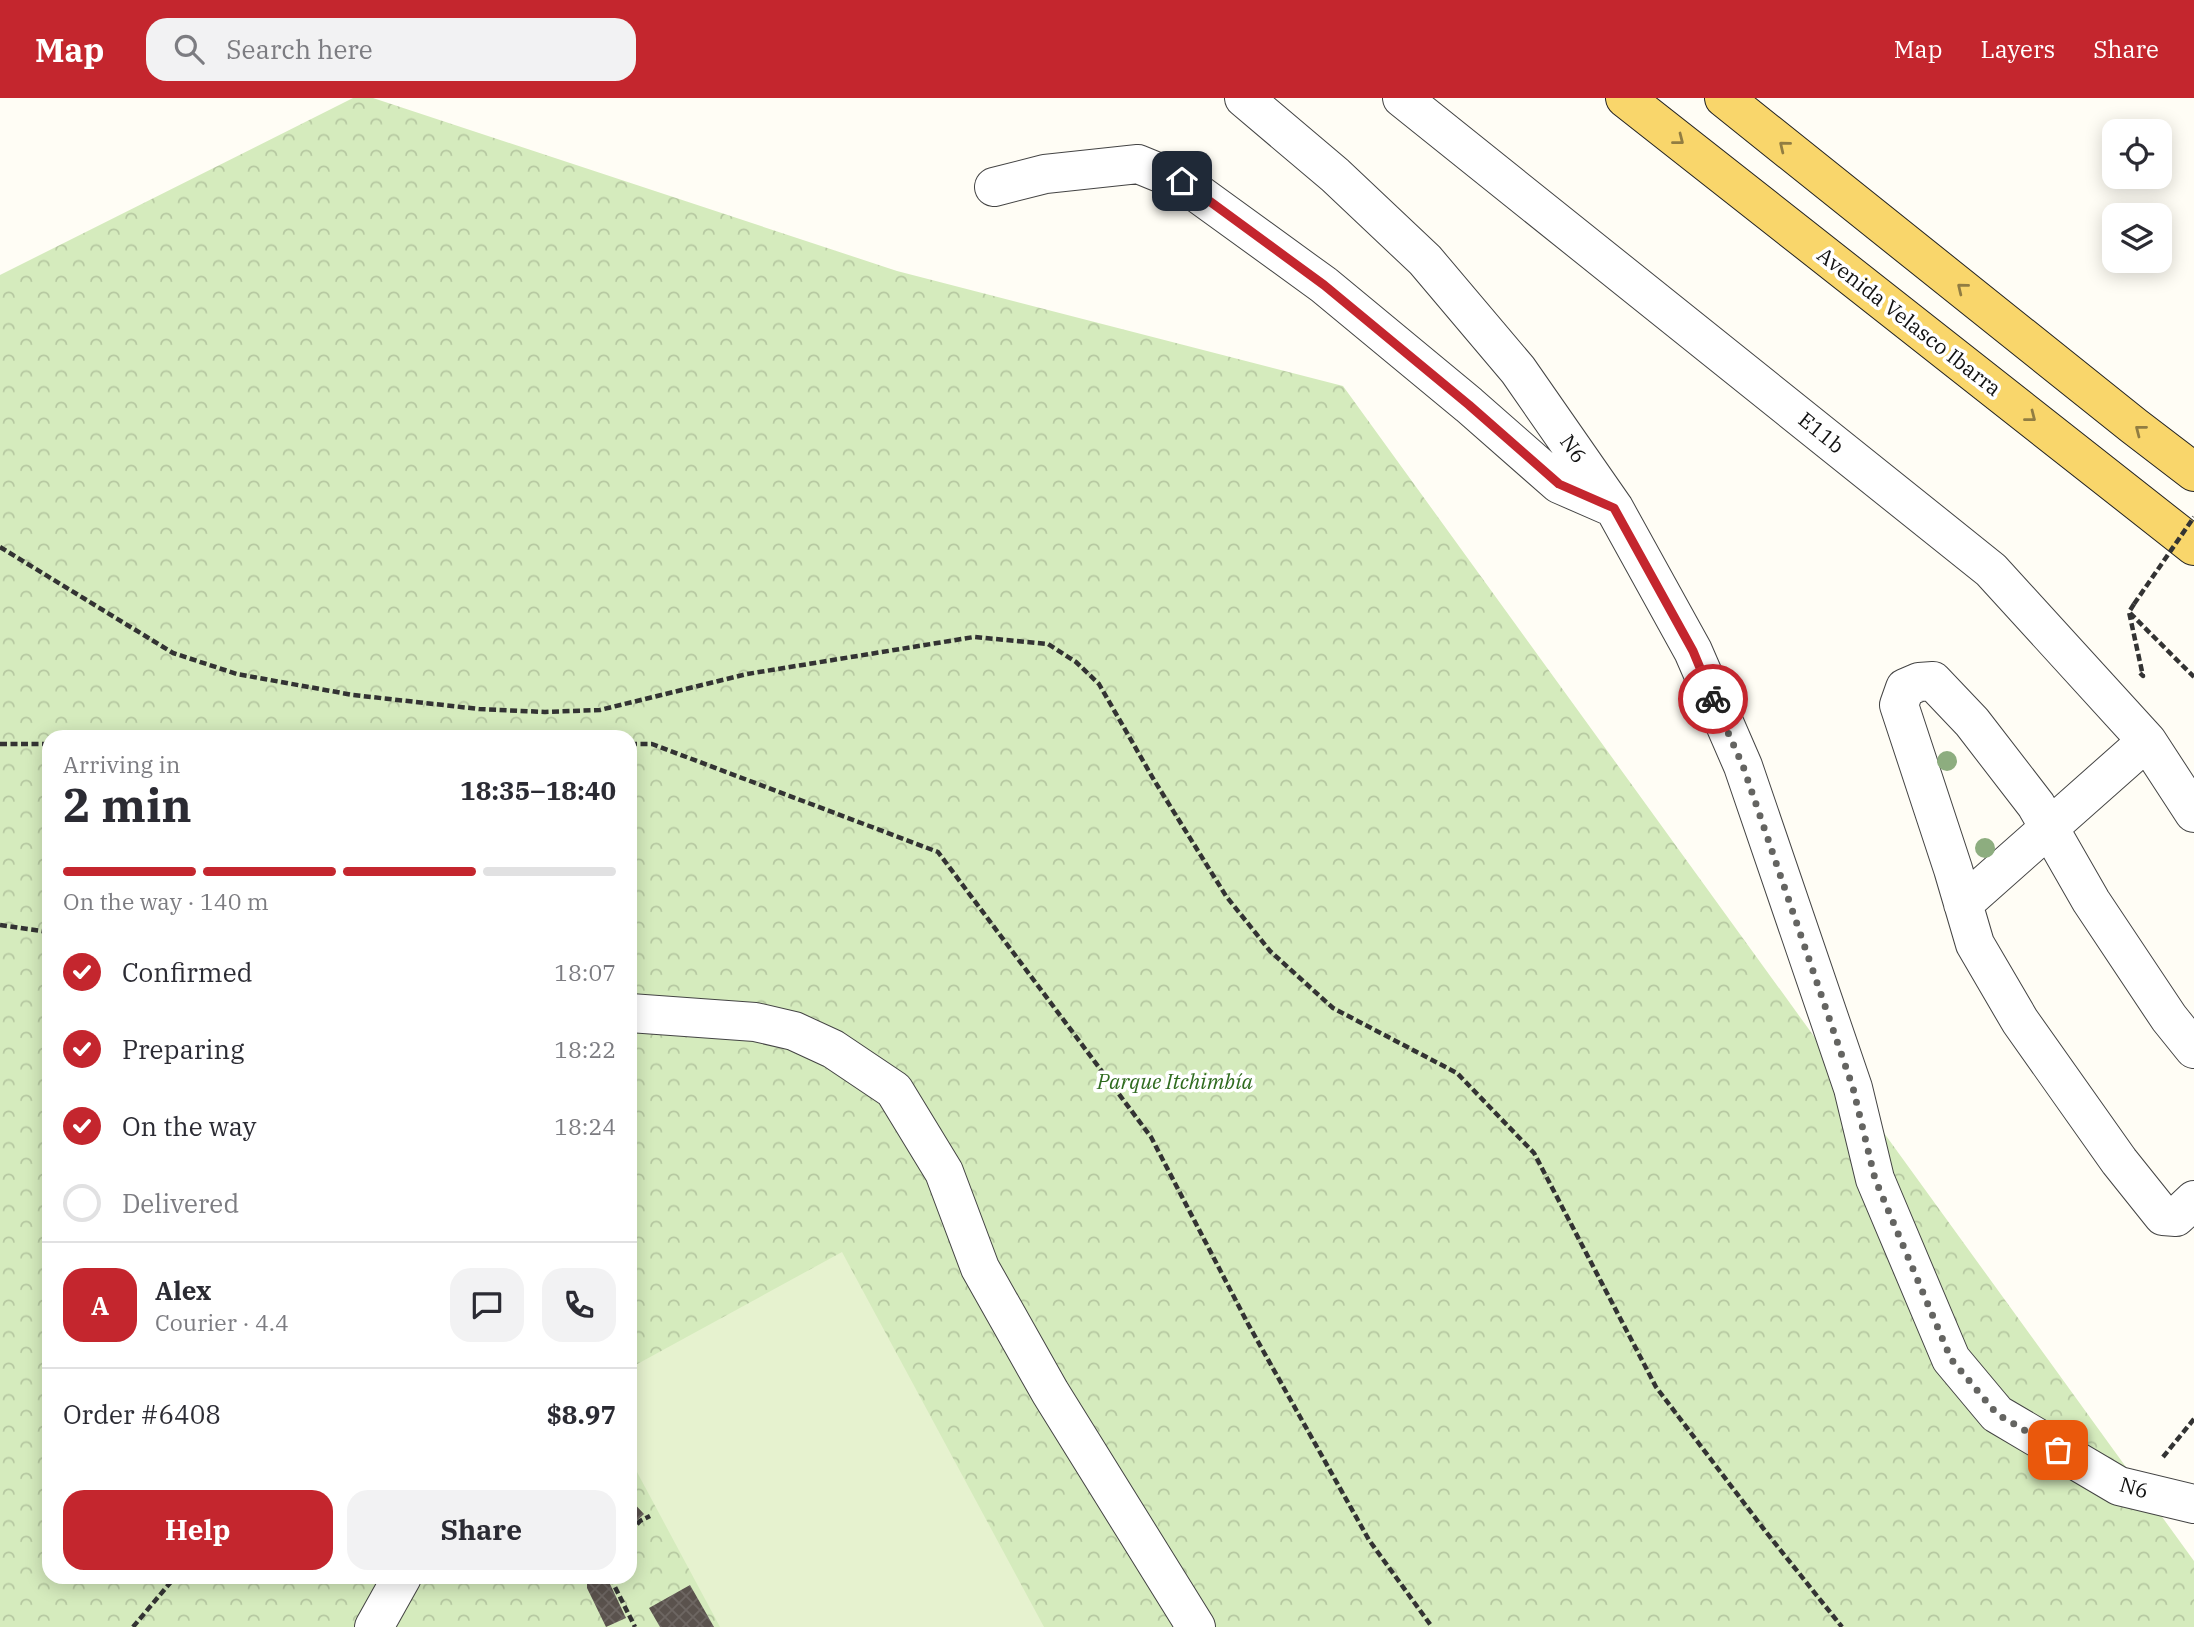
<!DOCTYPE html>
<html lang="en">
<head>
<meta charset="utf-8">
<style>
  :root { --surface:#fff; --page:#f2f2f3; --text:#2b2b33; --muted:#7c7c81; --line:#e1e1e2; --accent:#c4262e }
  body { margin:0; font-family:"IBM Plex Serif",serif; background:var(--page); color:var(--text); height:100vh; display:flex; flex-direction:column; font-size:26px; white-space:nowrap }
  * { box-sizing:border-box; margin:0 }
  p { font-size:23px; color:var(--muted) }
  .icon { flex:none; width:38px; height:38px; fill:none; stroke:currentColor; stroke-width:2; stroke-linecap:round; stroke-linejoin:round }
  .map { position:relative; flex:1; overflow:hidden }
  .panel { position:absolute; left:42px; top:632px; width:595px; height:854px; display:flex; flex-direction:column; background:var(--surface); border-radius:21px; box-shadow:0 4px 18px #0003 }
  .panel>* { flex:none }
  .tools { position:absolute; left:2102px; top:21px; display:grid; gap:14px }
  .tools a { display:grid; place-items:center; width:70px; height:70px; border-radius:14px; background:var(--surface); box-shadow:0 4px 18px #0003; font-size:35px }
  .pin { position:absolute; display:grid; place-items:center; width:60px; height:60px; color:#fff; margin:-30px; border-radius:14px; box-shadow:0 4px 10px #0006 }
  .courier { position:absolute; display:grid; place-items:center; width:70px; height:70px; margin:-35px; border:5px solid #c4262e; border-radius:50%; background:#fff; color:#222; box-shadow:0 2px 9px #0007 }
  .overview em { font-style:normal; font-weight:800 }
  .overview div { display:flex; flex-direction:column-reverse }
  .overview { display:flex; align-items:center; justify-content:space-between; height:119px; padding:0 21px }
  h1 { font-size:46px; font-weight:800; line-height:52px }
  .bar { display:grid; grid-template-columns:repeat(4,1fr); gap:10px 7px; align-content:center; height:84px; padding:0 21px }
  .bar i { height:9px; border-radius:5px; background:var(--line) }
  .bar .current { background:var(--accent) }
  .bar p { grid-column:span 4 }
  .line { display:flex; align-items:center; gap:18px; padding:0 21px; border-top:2px solid var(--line) }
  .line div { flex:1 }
  .round { display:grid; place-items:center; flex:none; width:74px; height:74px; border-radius:21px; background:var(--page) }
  ol { padding:0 21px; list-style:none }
  li { display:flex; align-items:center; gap:21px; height:77px }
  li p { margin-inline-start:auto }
  li .icon { padding:7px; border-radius:50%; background:var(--accent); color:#fff; stroke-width:4 }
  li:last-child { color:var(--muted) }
  li i { width:38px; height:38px; border:4px solid var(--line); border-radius:50% }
  .action { display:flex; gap:14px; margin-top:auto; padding:14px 21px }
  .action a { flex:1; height:80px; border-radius:21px; background:var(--accent); color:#fff; font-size:28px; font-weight:800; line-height:80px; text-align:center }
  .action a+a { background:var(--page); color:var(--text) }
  header { display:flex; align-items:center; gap:42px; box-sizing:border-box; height:98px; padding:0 35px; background:var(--accent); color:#fff }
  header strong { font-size:33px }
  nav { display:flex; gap:38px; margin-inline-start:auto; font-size:24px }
  .search { width:490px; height:63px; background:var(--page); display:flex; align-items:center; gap:18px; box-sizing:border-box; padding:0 24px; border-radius:21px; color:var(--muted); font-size:26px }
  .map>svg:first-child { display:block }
  .park { fill:url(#park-crowns); fill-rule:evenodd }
  .pitch { fill:#e6f2cf }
  .building { fill:url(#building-cross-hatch) }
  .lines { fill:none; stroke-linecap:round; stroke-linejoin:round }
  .minor-casing { stroke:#444; stroke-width:40 }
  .major-casing { stroke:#222; stroke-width:40 }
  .path { stroke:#333; stroke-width:4.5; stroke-dasharray:7 3.5; stroke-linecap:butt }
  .minor { stroke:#fff; stroke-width:38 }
  .major { stroke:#f9d66b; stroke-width:38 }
  .path-bridge { stroke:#333; stroke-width:4.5; stroke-dasharray:7 3.5; stroke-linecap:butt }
  .tree { fill:#8dad7f }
  .oneway { stroke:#917d42 }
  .done { stroke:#646461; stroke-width:7; stroke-dasharray:0 12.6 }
  .route { stroke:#c4262e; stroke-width:9 }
  .labels { text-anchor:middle; stroke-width:7; stroke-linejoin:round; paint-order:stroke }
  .street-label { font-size:21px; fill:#111; stroke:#fff }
  .park-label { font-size:21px; font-style:italic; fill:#2f6b1f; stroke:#fff }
</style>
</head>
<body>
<header>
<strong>Map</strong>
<div class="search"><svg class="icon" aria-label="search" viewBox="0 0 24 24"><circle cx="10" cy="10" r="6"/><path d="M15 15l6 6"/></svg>Search here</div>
<nav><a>Map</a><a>Layers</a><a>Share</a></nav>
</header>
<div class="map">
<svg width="2194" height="1529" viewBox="0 0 2194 1529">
  <defs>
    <pattern id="park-crowns" width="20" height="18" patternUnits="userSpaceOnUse" patternTransform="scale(1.75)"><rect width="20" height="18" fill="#d5ebbd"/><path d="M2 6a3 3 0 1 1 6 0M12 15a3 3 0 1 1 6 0" fill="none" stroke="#b6c8a1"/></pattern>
    <pattern id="building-cross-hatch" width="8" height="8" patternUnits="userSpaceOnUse" patternTransform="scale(1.75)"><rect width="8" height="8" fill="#5a524d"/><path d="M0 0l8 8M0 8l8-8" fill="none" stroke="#6d6662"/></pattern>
  </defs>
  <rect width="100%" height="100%" fill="#fffdf5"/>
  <path class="park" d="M 353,0 L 373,0 L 897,173 L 1343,288 L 2194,1463 L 2194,1529 L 0,1529 L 0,177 ZM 49,639 L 630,639 L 630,1479 L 49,1479 Z"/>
  <path class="pitch" d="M 842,1154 L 1044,1529 L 720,1529 L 630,1361 L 630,1270 Z"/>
  <path class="building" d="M 630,1401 L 644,1416 L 630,1429 Z
    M 587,1479 L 609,1479 L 610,1486 L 626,1520 L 606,1529 L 587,1490 Z
    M 690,1487 L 714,1529 L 660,1529 L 649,1510 Z"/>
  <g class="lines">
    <g class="minor-casing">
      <path id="minor" d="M 1244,0 L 1335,77 L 1425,162 L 1518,272 L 1614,410 L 1693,553 L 1743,668 L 1853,990 L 1875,1081 L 1951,1261 L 1997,1316 L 2119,1388 L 2194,1406
        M 1402,0 L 1991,472 L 2147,643 L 2194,715
        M 994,89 L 1045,76 L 1138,66 L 1182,84 L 1324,187 L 1469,307 L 1559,386 L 1614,410
        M 1963,806 L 2147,643
        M 630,915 L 755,924 L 794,933 L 833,951 L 894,992 L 944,1074 L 980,1170 L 1050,1294 L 1196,1529
        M 2194,951 L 2169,920 L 2091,803 L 2036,707 L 1972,624 L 1933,583 L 1919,584 L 1905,590 L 1899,607 L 1953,771 L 1975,846 L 2020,923 L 2119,1063 L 2163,1118 L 2176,1119 L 2194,1102
        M 374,1529 L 402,1479"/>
    </g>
    <g class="major-casing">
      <path id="major" d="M 1625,0 L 2194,448
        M 1724,0 L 2134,328 L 2194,374"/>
    </g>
    <path class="path" d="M 0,449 L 173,555 L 237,576 L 353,597 L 479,611 L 545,614 L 600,612 L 747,576 L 974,539 L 1048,546 L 1076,564 L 1099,586 L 1154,682 L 1226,798 L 1270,853 L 1333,910 L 1457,975 L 1534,1055 L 1656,1289 L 1766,1434 L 1842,1529
      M 2134,506 L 2129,514 L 2143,578 L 2140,575
      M 2130,515 L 2194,579
      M 0,646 L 49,646
      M 630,646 L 652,646 L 938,754 L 1151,1039 L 1247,1224 L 1369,1442 L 1432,1529
      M 0,827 L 49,834
      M 2163,1359 L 2194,1321
      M 630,1434 L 640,1423 L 650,1418
      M 613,1479 L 614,1487 L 635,1529
      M 133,1529 L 175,1479"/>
    <use href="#minor" class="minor"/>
    <use href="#major" class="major"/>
    <path class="path-bridge" d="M 2134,506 L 2194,419"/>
  </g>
  <g class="tree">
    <circle cx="1947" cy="663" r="10"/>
    <circle cx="1985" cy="750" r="10"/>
  </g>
  <defs><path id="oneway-chevron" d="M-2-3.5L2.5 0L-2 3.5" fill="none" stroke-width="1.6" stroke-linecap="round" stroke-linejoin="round" transform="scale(1.75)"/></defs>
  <g class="oneway">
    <use href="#oneway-chevron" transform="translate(1679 42) rotate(38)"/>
    <use href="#oneway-chevron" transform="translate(1784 48) rotate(-141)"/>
    <use href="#oneway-chevron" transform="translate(1962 190) rotate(-141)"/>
    <use href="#oneway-chevron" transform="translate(2031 319) rotate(38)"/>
    <use href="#oneway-chevron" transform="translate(2140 332) rotate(-142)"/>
  </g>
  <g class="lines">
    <path class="done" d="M 1713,601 L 1743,668 L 1853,990 L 1875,1081 L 1951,1261 L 1997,1316 L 2058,1352"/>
    <path class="route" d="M 1182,83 L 1324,187 L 1469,307 L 1559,386 L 1614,410 L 1693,553 L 1713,601"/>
  </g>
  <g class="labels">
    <g class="street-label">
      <text transform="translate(1909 224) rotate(38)" y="7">Avenida Velasco Ibarra</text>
      <text transform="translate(1821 335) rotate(39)" y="7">E11b</text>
      <text transform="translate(1573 351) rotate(55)" y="7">N6</text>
      <text transform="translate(2134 1390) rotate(16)" y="7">N6</text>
    </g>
    <g class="park-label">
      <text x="1175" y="991">Parque Itchimbía</text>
    </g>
  </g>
</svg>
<div class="tools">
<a><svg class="icon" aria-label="locate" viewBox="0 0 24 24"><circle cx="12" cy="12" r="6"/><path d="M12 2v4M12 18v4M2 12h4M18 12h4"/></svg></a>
<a><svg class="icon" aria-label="layers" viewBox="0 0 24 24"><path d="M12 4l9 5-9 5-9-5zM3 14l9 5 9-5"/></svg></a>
</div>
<div class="pin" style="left:2058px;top:1352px;background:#ea580c"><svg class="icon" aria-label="bag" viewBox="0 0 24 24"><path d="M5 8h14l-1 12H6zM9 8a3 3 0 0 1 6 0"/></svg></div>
<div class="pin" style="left:1182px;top:83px;background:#1f2937"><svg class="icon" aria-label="home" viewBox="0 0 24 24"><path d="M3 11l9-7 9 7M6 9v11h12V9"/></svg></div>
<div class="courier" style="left:1713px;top:601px"><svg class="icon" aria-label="bike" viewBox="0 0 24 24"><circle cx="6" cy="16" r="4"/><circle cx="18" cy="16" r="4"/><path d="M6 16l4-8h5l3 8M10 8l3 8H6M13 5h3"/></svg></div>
<section class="panel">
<div class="overview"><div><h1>2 min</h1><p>Arriving in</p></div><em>18:35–18:40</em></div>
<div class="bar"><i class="current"></i><i class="current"></i><i class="current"></i><i></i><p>On the way · 140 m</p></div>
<ol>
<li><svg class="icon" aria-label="check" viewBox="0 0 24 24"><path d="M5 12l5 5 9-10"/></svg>Confirmed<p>18:07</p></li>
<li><svg class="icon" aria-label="check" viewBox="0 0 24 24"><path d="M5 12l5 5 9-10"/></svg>Preparing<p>18:22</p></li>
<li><svg class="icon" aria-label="check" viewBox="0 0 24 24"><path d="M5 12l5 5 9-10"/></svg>On the way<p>18:24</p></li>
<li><i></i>Delivered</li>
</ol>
<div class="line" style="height:126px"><b class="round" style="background:var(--accent);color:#fff">A</b><div><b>Alex</b><p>Courier · 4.4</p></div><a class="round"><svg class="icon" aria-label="chat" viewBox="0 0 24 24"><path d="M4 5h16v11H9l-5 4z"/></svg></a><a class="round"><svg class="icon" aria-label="phone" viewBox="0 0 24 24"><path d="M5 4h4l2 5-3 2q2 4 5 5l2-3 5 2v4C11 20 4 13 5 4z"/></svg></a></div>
<div class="line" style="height:91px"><div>Order #6408</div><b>$8.97</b></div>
<div class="action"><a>Help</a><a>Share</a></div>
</section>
</div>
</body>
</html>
